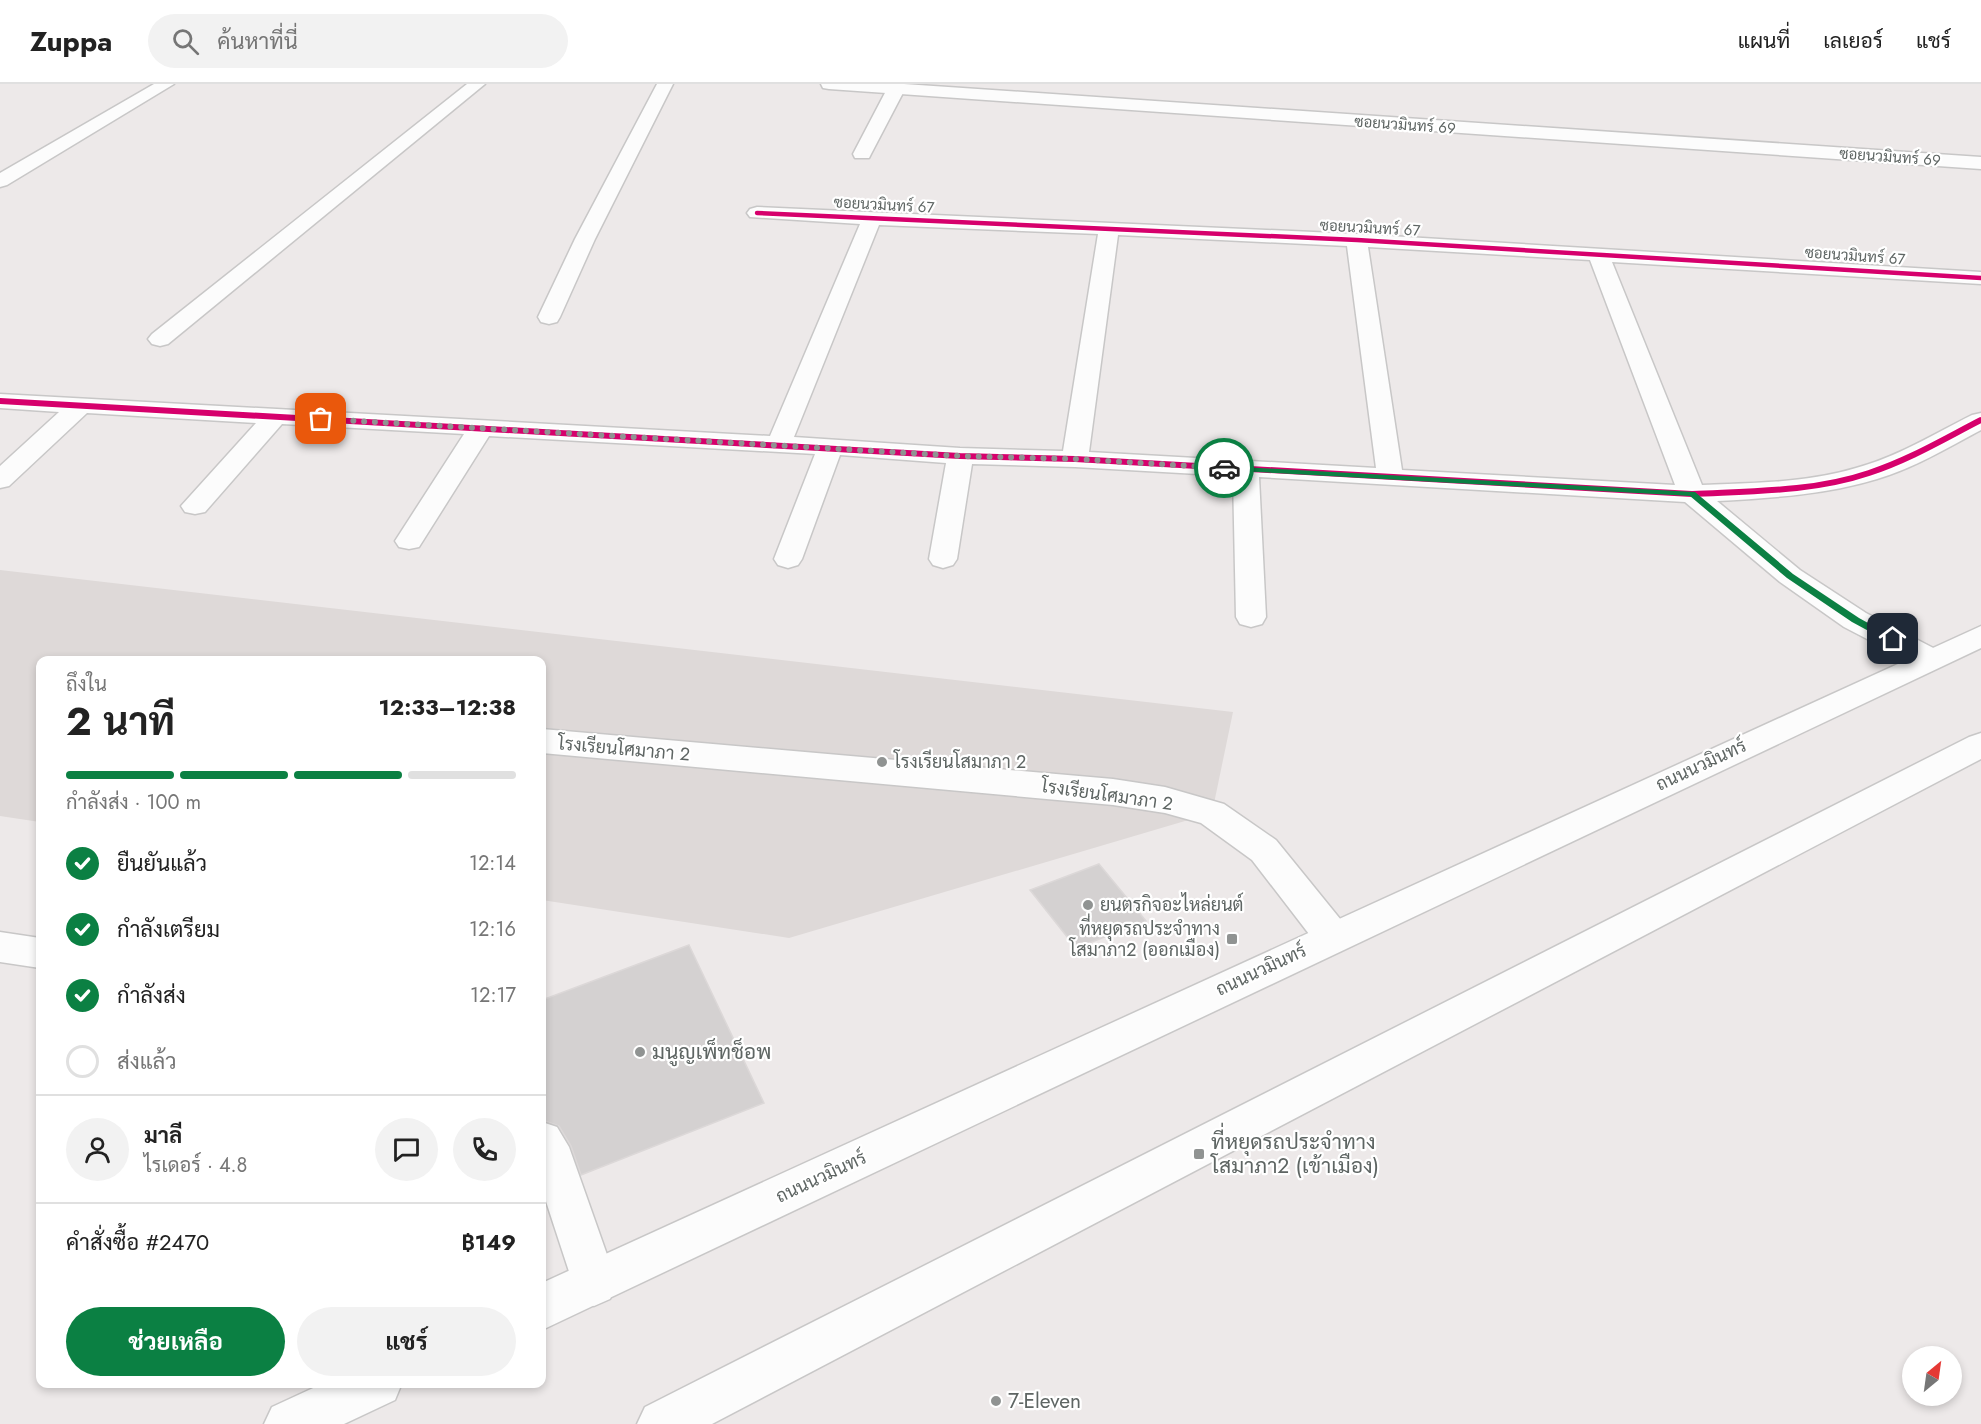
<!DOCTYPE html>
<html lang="th">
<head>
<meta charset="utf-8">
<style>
  :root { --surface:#fff; --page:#f2f2f2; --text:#222; --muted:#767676; --line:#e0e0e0; --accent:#0b8043 }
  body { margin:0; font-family:Jost,Sarabun,sans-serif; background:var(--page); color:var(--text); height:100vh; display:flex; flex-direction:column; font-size:22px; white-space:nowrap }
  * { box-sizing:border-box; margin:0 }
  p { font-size:20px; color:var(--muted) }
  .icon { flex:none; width:33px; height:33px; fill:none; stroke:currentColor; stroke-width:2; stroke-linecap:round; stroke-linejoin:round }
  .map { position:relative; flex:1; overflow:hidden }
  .details { position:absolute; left:36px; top:572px; width:510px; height:732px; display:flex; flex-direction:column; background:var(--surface); border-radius:12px; box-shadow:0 3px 9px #0003 }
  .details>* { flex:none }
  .needle { width:39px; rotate:29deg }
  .controls { position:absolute; left:1902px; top:1262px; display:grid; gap:12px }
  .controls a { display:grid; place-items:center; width:60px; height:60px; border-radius:50%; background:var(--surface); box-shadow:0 3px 9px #0003; font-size:30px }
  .pin { position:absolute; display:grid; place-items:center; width:51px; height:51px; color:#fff; margin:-26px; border-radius:12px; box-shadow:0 3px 9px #0006 }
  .courier { position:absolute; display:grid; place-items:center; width:60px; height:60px; margin:-30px; border:4px solid #0b8043; border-radius:50%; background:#fff; color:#222; box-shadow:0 2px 8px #0007 }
  .summary em { font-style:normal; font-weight:700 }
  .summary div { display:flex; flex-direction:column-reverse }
  .summary { display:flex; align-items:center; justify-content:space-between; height:102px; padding:0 30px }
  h1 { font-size:39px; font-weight:700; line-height:45px }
  .bar { display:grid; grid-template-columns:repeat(4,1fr); gap:9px 6px; align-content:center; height:72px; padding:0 30px }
  .bar i { height:8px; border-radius:4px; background:var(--line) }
  .bar .current { background:var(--accent) }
  .bar p { grid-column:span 4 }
  .line { display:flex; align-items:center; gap:15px; padding:0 30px; border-top:2px solid var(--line) }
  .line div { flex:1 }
  .round { display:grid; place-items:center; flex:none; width:63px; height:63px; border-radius:32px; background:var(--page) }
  ol { padding:0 30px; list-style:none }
  li { display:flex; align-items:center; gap:18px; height:66px }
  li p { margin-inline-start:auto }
  li .icon { padding:6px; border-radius:50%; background:var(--accent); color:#fff; stroke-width:4 }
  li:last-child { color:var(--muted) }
  li i { width:33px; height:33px; border:3px solid var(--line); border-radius:50% }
  .cta { display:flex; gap:12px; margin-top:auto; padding:12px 30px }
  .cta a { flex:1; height:69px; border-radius:36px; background:var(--accent); color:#fff; font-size:24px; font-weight:700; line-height:69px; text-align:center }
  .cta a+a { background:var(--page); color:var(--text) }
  header { display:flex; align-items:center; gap:36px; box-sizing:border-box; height:84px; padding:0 30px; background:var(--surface); border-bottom:2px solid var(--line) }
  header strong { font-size:28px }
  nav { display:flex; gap:33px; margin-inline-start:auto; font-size:21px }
  .search { width:420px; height:54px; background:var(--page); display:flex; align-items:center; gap:15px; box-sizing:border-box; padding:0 21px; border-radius:33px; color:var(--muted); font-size:22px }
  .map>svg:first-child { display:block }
  .education { fill:#ded9d8 }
  .building { fill:#d4d1d1; stroke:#dcd8d8; stroke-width:1.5 }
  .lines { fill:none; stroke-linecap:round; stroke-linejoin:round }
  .service-casing { stroke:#c8c7c7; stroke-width:3 }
  .minor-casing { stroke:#c8c7c7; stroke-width:3 }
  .secondary-casing { stroke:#c8c7c7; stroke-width:3 }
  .service { fill:#fcfcfc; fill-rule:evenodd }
  .minor { fill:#fcfcfc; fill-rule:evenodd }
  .secondary { fill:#fcfcfc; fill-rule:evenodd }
  .cycleway-far1-casing { stroke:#fff; stroke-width:7 }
  .cycleway-casing { stroke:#fff; stroke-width:9 }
  .cycleway-far1 { stroke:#d6006c; stroke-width:4.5 }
  .cycleway { stroke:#d6006c; stroke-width:6 }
  .route { fill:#0b8043 }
  .done { stroke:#909392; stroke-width:6; stroke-dasharray:0 10.8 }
  .poi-dot { fill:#909392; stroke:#fff; stroke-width:2 }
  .labels { text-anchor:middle; stroke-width:4.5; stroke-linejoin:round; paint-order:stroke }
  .far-street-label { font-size:15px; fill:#5e6563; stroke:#fff }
  .street-label { font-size:18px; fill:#5e6563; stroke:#fff }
  .poi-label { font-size:18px; fill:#5e6563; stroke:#fff; text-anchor:start }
  .near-poi-label { font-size:21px; fill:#5e6563; stroke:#fff; text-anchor:start }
</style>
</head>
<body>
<header>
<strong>Zuppa</strong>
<div class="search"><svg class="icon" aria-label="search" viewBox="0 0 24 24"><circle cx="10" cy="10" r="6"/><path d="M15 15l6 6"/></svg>ค้นหาที่นี่</div>
<nav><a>แผนที่</a><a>เลเยอร์</a><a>แชร์</a></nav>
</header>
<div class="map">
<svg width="1981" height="1340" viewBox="0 0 1981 1340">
  <rect width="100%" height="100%" fill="#ede9e9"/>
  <path class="education" d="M 0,486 L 1233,628 L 1212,729 L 789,854 L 542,816 L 542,576 L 40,576 L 40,738 L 0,732 Z"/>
  <path class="building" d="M 1099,780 L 1146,837 L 1076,864 L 1030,806 Z
    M 689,861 L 764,1019 L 581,1091 L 571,1062 L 559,1042 L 542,1036 L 542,916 Z"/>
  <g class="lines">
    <g class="service-casing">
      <path id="service" d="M 896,0 L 902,1 L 905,5 L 871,70 L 869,74 L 855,74 L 853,70 L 887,5 Z
        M 542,645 L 1113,695 L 1165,703 L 1224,720 L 1276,756 L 1345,841 L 1351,852 L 1345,863 L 1332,867 L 1319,863 L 1252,776 L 1201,739 L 1165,729 L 1113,721 L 542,669 Z"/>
    </g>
    <g class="minor-casing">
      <path id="minor" d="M 154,0 L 174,0 L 7,101 L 0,103 L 0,89 Z
        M 467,0 L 485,0 L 168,260 L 160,262 L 152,260 L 148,255 L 152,250 Z
        M 657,0 L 673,0 L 595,155 L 560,233 L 557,238 L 549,240 L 541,238 L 538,233 L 575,155 Z
        M 821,0 L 904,0 L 1981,73 L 1981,85 L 829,5 L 823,4 Z
        M 757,123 L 1357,150 L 1981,188 L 1981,200 L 1612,178 L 1702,401 C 1753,399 1806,399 1856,384 C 1897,373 1934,350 1972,331 L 1981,329 L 1981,346 C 1947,364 1914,384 1877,395 C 1825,411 1770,414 1717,417 L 1800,486 L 1866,529 L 1941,568 L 1945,575 L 1941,582 L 1930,585 L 1919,582 L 1844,543 L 1780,498 L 1685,418 L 1259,393 L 1266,533 L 1262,540 L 1251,543 L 1240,540 L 1236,533 L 1233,392 L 1075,383 L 972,380 L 957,475 L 953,481 L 943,484 L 933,481 L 929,475 L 946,379 L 840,371 L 802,475 L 798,481 L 788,484 L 778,481 L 774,475 L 815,370 L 489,352 L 419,463 L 409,465 L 399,463 L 395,457 L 464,350 L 282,340 L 205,428 L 195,430 L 185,428 L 181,422 L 256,339 L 87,329 L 9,402 L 0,404 L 0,382 L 59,328 L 0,324 L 0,310 L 770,352 L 860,140 L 750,133 L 747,129 L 750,125 ZM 879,141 L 1098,150 L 1063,367 L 960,364 L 794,353 ZM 1118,151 L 1347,162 L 1376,384 L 1089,368 ZM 1368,163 L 1590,176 L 1675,401 L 1402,386 Z
        M 0,848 L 40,854 L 40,884 L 0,878 Z
        M 542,1038 L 557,1043 L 569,1063 L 617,1199 L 610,1215 L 594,1222 L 578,1215 L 542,1105 Z"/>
    </g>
    <g class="secondary-casing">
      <path id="secondary" d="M 1981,542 L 1981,564 L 542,1246 L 542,1199 Z
        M 1981,649 L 1981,675 L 712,1340 L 637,1340 L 645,1323 L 1969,653 Z
        M 324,1299 L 402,1299 L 395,1316 L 344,1340 L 264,1340 L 272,1323 Z"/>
    </g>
    <use href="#service" class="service"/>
    <use href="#minor" class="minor"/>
    <use href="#secondary" class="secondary"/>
    <g class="cycleway-far1-casing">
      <path id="cycleway-far1" d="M 757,129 L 1357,156 L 1981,194"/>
    </g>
    <g class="cycleway-casing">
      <path id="cycleway" d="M 0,317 L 960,372 L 1075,375 L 1692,410 C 1751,407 1813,408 1869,389 C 1909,376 1944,355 1981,336"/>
    </g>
    <use href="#cycleway-far1" class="cycleway-far1"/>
    <use href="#cycleway" class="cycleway"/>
  </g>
  <path class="route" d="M 1224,382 L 1695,408 L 1793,490 L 1859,534 L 1897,555 L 1889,558 L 1852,538 L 1787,494 L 1690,412 L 1221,386 L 1221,383 Z"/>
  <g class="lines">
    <path class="done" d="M 321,335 L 960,372 L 1075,375 L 1224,384"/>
  </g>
  <g class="poi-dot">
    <circle cx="882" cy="678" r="6"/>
    <circle cx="1088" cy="821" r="6"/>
    <rect x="1226" y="849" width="12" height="12" rx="3"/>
    <circle cx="640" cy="968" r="6"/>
    <rect x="1193" y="1064" width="12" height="12" rx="3"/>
    <circle cx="996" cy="1317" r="6"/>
  </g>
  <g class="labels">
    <g class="far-street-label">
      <text transform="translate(1405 41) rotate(4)" y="5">ซอยนวมินทร์ 69</text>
      <text transform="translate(1890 73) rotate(4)" y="5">ซอยนวมินทร์ 69</text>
      <text transform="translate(884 121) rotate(3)" y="5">ซอยนวมินทร์ 67</text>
      <text transform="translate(1370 144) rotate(3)" y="5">ซอยนวมินทร์ 67</text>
      <text transform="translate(1855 172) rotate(4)" y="5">ซอยนวมินทร์ 67</text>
    </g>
    <g class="street-label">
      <text transform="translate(624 665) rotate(5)" y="6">โรงเรียนโศมาภา 2</text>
      <text transform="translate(1701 681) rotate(-25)" y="6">ถนนนวมินทร์</text>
      <text transform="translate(1107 711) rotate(8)" y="6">โรงเรียนโศมาภา 2</text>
      <text transform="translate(1261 886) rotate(-25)" y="6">ถนนนวมินทร์</text>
      <text transform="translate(821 1093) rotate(-25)" y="6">ถนนนวมินทร์</text>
    </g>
    <g class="poi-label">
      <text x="894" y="684">โรงเรียนโสมาภา 2</text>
      <text x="1100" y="827">ยนตรกิจอะไหล่ยนต์</text>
      <text x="1220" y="851" text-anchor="end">ที่หยุดรถประจำทาง<tspan x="1220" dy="21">โสมาภา2 (ออกเมือง)</tspan></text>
    </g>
    <g class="near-poi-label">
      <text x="652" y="975">มนูญเพ็ทช็อพ</text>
      <text x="1211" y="1065">ที่หยุดรถประจำทาง<tspan x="1211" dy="24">โสมาภา2 (เข้าเมือง)</tspan></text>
      <text x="1008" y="1324">7-Eleven</text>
    </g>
  </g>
</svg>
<div class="controls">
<a><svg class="needle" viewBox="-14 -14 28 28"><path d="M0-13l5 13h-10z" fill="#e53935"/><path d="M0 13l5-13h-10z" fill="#767676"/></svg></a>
</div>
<div class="pin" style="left:321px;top:335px;background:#ea580c"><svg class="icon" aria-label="bag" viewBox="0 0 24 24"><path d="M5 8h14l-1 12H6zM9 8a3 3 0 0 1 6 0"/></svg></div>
<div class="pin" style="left:1893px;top:555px;background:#1f2937"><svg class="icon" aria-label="home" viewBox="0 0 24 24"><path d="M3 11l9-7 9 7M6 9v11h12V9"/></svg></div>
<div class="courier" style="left:1224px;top:384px"><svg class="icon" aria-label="car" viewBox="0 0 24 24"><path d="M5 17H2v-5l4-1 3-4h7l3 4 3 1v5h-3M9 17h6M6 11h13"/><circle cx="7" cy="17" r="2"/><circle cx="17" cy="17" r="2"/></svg></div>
<section class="details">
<div class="summary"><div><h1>2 นาที</h1><p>ถึงใน</p></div><em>12:33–12:38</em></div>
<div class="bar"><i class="current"></i><i class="current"></i><i class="current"></i><i></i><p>กำลังส่ง · 100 m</p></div>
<ol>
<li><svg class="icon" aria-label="check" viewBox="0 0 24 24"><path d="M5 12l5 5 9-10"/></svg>ยืนยันแล้ว<p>12:14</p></li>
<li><svg class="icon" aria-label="check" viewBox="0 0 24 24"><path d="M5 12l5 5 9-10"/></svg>กำลังเตรียม<p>12:16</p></li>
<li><svg class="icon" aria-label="check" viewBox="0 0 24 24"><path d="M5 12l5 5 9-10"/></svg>กำลังส่ง<p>12:17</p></li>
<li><i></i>ส่งแล้ว</li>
</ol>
<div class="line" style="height:108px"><a class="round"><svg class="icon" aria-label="person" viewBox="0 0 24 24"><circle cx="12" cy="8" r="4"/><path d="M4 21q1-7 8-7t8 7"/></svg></a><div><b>มาลี</b><p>ไรเดอร์ · 4.8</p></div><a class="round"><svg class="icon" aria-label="chat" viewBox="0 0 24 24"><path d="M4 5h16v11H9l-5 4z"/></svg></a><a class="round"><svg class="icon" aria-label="phone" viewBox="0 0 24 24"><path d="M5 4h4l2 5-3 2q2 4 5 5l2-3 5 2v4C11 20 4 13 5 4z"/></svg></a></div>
<div class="line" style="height:78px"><div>คำสั่งซื้อ #2470</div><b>฿149</b></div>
<div class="cta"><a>ช่วยเหลือ</a><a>แชร์</a></div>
</section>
</div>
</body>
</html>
